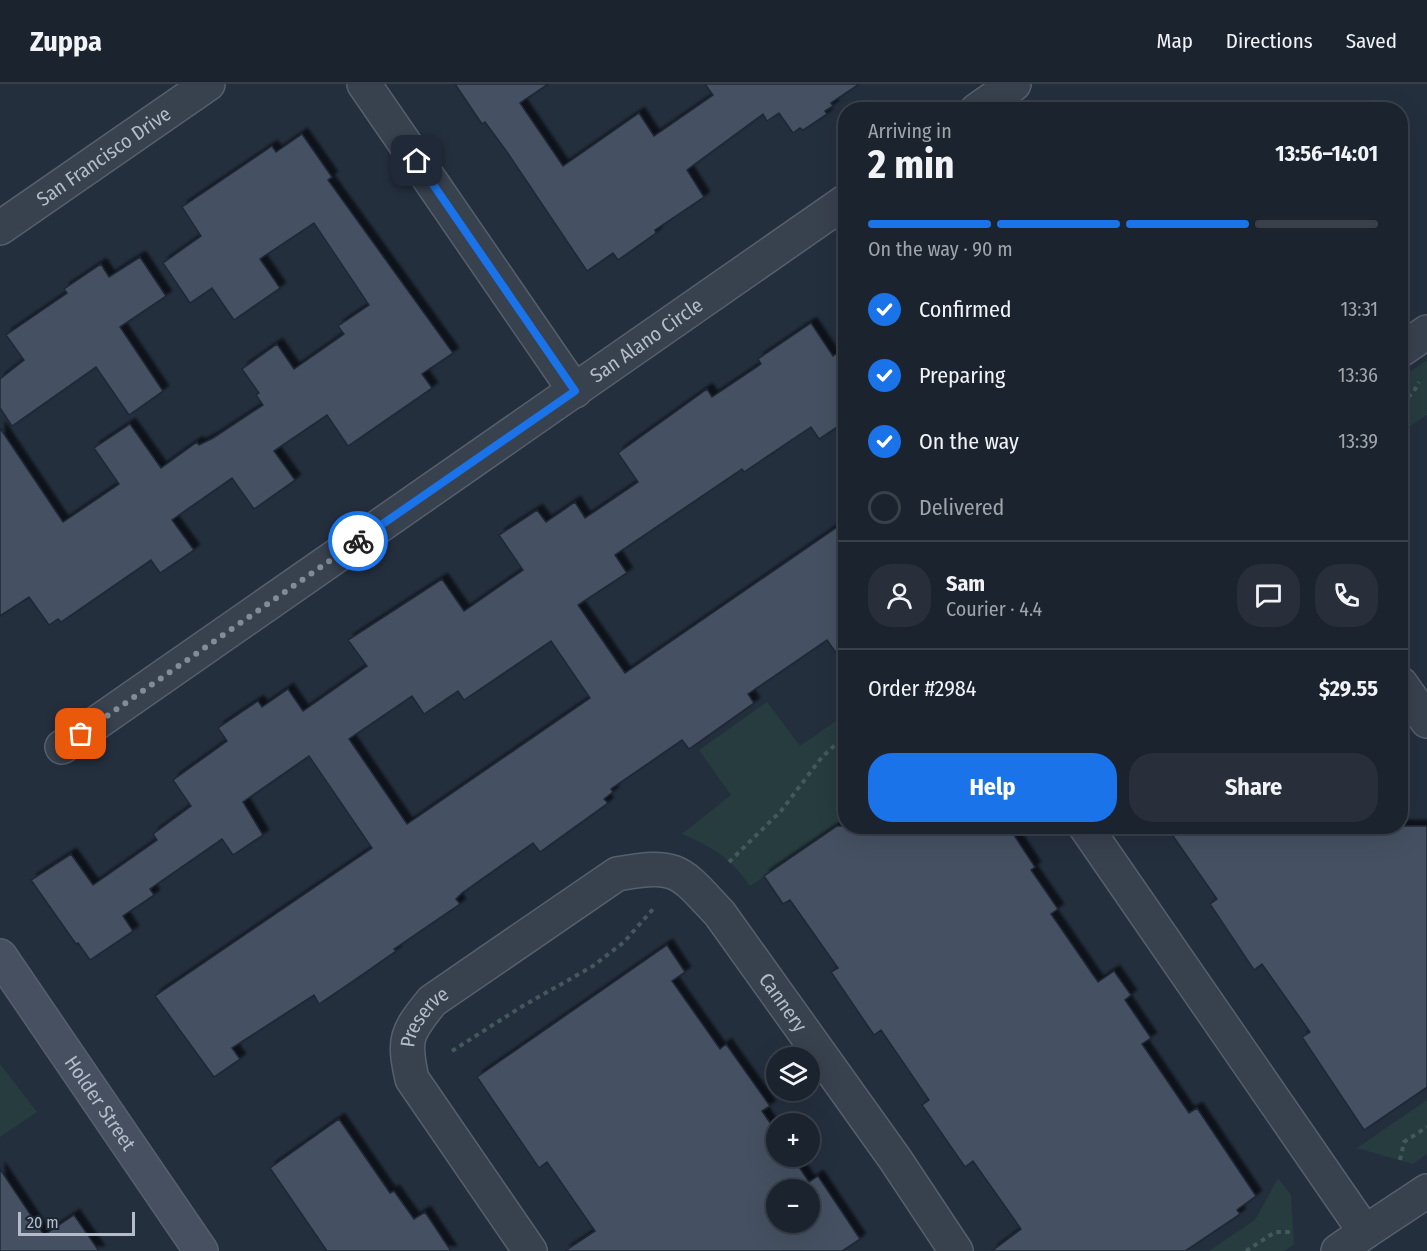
<!DOCTYPE html>
<html lang="en">
<head>
<meta charset="utf-8">
<style>
  :root { --surface:#1b232e; --page:#282f3a; --text:#f1f3f6; --muted:#a0a4aa; --line:#39404a; --accent:#1a73e8 }
  body { margin:0; font-family:"Fira Sans Condensed",sans-serif; background:var(--page); color:var(--text); height:100vh; display:flex; flex-direction:column; font-size:22px; white-space:nowrap }
  * { box-sizing:border-box; margin:0 }
  p { font-size:20px; color:var(--muted) }
  .icon { flex:none; width:33px; height:33px; fill:none; stroke:currentColor; stroke-width:2; stroke-linecap:round; stroke-linejoin:round }
  .map { position:relative; flex:1; overflow:hidden }
  .drawer { position:absolute; left:838px; top:18px; width:570px; height:732px; display:flex; flex-direction:column; background:var(--surface); border-radius:24px; box-shadow:0 6px 24px #0002,0 0 0 2px var(--line) }
  .drawer>* { flex:none }
  .controls { position:absolute; left:766px; top:963px; display:grid; gap:12px }
  .controls a { display:grid; place-items:center; width:54px; height:54px; border-radius:50%; background:var(--surface); box-shadow:0 6px 24px #0002,0 0 0 2px var(--line); font-size:30px }
  .scale { position:absolute; left:18px; bottom:15px; width:117px; box-sizing:border-box; padding-left:6px; border:3px solid #b4bcc9; border-top:0; font-size:16px; line-height:21px; white-space:nowrap; color:#b4bcc9; -webkit-text-stroke:4px #1d2633; paint-order:stroke }
  .pin { position:absolute; display:grid; place-items:center; width:51px; height:51px; color:#fff; margin:-26px; border-radius:12px; box-shadow:0 3px 9px #0006 }
  .courier { position:absolute; display:grid; place-items:center; width:60px; height:60px; margin:-30px; border:4px solid #1a73e8; border-radius:50%; background:#fff; color:#222; box-shadow:0 2px 8px #0007 }
  .overview em { font-style:normal; font-weight:700 }
  .overview div { display:flex; flex-direction:column-reverse }
  .overview { display:flex; align-items:center; justify-content:space-between; height:102px; padding:0 30px }
  h1 { font-size:39px; font-weight:700; line-height:45px }
  .bar { display:grid; grid-template-columns:repeat(4,1fr); gap:9px 6px; align-content:center; height:72px; padding:0 30px }
  .bar i { height:8px; border-radius:4px; background:var(--line) }
  .bar .active { background:var(--accent) }
  .bar p { grid-column:span 4 }
  .line { display:flex; align-items:center; gap:15px; padding:0 30px; border-top:2px solid var(--line) }
  .line div { flex:1 }
  .round { display:grid; place-items:center; flex:none; width:63px; height:63px; border-radius:24px; background:var(--page) }
  ol { padding:0 30px; list-style:none }
  li { display:flex; align-items:center; gap:18px; height:66px }
  li p { margin-inline-start:auto }
  li .icon { padding:6px; border-radius:50%; background:var(--accent); color:#fff; stroke-width:4 }
  li:last-child { color:var(--muted) }
  li i { width:33px; height:33px; border:3px solid var(--line); border-radius:50% }
  .cta { display:flex; gap:12px; margin-top:auto; padding:12px 30px }
  .cta a { flex:1; height:69px; border-radius:24px; background:var(--accent); color:#fff; font-size:24px; font-weight:700; line-height:69px; text-align:center }
  .cta a+a { background:var(--page); color:var(--text) }
  header { display:flex; align-items:center; gap:36px; box-sizing:border-box; height:84px; padding:0 30px; background:var(--surface); border-bottom:2px solid var(--line) }
  header strong { font-size:28px }
  nav { display:flex; gap:33px; margin-inline-start:auto; font-size:21px }
  .map>svg:first-child { display:block }
  .green { fill:#263c3f }
  .building { fill:#455162; stroke:#1f2835; stroke-width:1.5; fill-rule:evenodd; filter:url(#shadow) }
  .lines { fill:none; stroke-linecap:round; stroke-linejoin:round }
  .street-casing { stroke:#565f6c; stroke-width:36 }
  .secondary-casing { stroke:#565f6c; stroke-width:36 }
  .path { stroke:#44595c; stroke-width:4; stroke-dasharray:4.5 4.5; stroke-linecap:butt }
  .street { stroke:#38414e; stroke-width:33 }
  .secondary { stroke:#465061; stroke-width:33 }
  .done { stroke:#828b98; stroke-width:6; stroke-dasharray:0 10.8 }
  .route { stroke:#1a73e8; stroke-width:8 }
  .labels { text-anchor:middle; stroke-width:4.5; stroke-linejoin:round; paint-order:stroke }
  .street-label { font-size:20px; fill:#b4bcc9; stroke:#1d2633 }
</style>
</head>
<body>
<header>
<strong>Zuppa</strong>
<nav><a>Map</a><a>Directions</a><a>Saved</a></nav>
</header>
<div class="map">
<svg width="1427" height="1167" viewBox="0 0 1427 1167">
  <defs>
    <filter id="shadow"><feDropShadow dx="5.5" dy="-5.5" stdDeviation="1.5" flood-color="#0009"/></filter>
  </defs>
  <rect width="100%" height="100%" fill="#242f3e"/>
  <path class="green" d="M 1427,276 L 1427,331 L 1401,348 L 1401,294 Z
    M 767,618 L 800,662 L 846,630 L 846,736 L 750,802 C 730,773 714,764 682,750 L 731,711 L 699,666 Z
    M 0,980 L 37,1028 L 0,1053 Z
    M 1427,1016 L 1427,1070 L 1413,1080 L 1357,1064 Z
    M 1278,1094 L 1291,1111 L 1294,1160 L 1285,1167 L 1209,1167 L 1255,1136 Z"/>
  <path class="building" d="M 455,0 L 548,0 L 520,19 L 563,82 L 639,29 L 654,52 L 713,11 L 705,0 L 859,0 L 831,19 L 833,22 L 825,27 L 827,30 L 803,46 L 800,44 L 793,49 L 779,29 L 767,37 L 763,30 L 687,86 L 704,113 L 655,146 L 656,149 L 618,176 L 613,169 L 587,187 L 507,68 L 485,38 L 482,40 Z
    M 302,50 L 332,93 L 328,96 L 453,269 L 422,290 L 432,304 L 348,362 L 327,331 L 274,367 L 295,396 L 254,425 L 232,394 L 172,436 L 194,466 L 160,489 L 151,476 L 61,538 L 58,535 L 49,541 L 29,513 L 0,532 L 0,344 L 63,438 L 119,400 L 94,364 L 130,340 L 161,384 L 197,358 L 199,361 L 213,354 L 263,321 L 256,311 L 259,309 L 242,285 L 277,260 L 294,285 L 344,250 L 338,242 L 369,221 L 314,139 L 260,175 L 280,204 L 234,236 L 212,204 L 190,219 L 163,179 L 201,152 L 182,123 L 272,62 L 276,68 Z
    M 140,173 L 166,212 L 120,243 L 163,307 L 129,331 L 96,283 L 12,342 L 0,324 L 0,295 L 24,276 L 6,251 L 67,209 L 64,205 L 101,180 L 109,193 Z
    M 811,239 L 833,272 L 846,263 L 846,337 L 819,355 L 811,343 L 744,388 L 742,385 L 615,471 L 627,489 L 578,521 L 625,589 L 846,437 L 846,583 L 827,556 L 748,610 L 754,619 L 689,665 L 682,656 L 611,705 L 613,708 L 604,715 L 608,719 L 540,768 L 533,759 L 462,809 L 456,815 L 460,820 L 394,865 L 396,867 L 353,897 L 319,920 L 314,911 L 232,964 L 240,975 L 214,993 L 155,912 L 372,764 L 309,672 L 243,718 L 263,751 L 233,771 L 222,755 L 150,805 L 154,811 L 123,832 L 133,847 L 90,876 L 78,859 L 76,860 L 31,796 L 71,770 L 93,801 L 157,756 L 153,750 L 191,722 L 173,696 L 227,657 L 218,644 L 258,617 L 262,623 L 288,605 L 303,627 L 367,582 L 348,556 L 442,495 L 464,527 L 523,486 L 499,451 L 537,426 L 546,438 L 575,418 L 585,434 L 638,398 L 618,369 L 707,305 L 712,313 L 761,280 L 758,275 ZM 551,557 L 590,614 L 407,740 L 349,655 L 412,612 L 424,630 L 458,607 L 464,616 Z
    M 837,742 L 1008,742 L 1035,783 L 1031,786 L 1058,825 L 1051,830 L 1098,898 L 1114,887 L 1131,911 L 1125,916 L 1151,954 L 1142,960 L 1189,1029 L 1197,1024 L 1256,1112 L 1237,1126 L 1240,1130 L 1185,1167 L 992,1167 L 1021,1145 L 973,1077 L 965,1083 L 922,1021 L 929,1016 L 881,946 L 874,951 L 831,888 L 838,884 L 790,816 L 783,820 L 764,792 Z
    M 1166,742 L 1427,742 L 1427,1003 L 1364,1046 L 1302,953 L 1310,948 L 1262,880 L 1254,886 L 1210,820 L 1217,815 Z
    M 667,861 L 685,888 L 672,897 L 720,965 L 726,960 L 770,1022 L 762,1027 L 777,1049 L 777,1072 L 792,1072 L 809,1098 L 818,1092 L 860,1155 L 842,1167 L 565,1167 L 595,1147 L 547,1078 L 539,1084 L 477,993 ZM 777,1106 L 810,1106 L 810,1138 L 777,1138 Z
    M 339,1035 L 390,1109 L 394,1107 L 414,1135 L 425,1128 L 451,1167 L 327,1167 L 270,1084 Z
    M 0,1085 L 44,1151 L 74,1131 L 99,1167 L 0,1167 Z"/>
  <g class="lines">
    <g class="street-casing">
      <g id="street">
        <path d="M 364,0 L 575,307"/>
        <path d="M 977,26 L 1014,0"/>
        <path id="s1" d="M 0,144 L 208,0"/>
        <path d="M 1401,266 L 1427,248"/>
        <path d="M 1401,600 L 1427,637"/>
        <path id="s2" d="M 62,663 L 846,117"/>
        <path d="M 1085,742 L 1365,1148 L 1427,1107"/>
        <path id="s3" d="M 530,1167 L 412,995 C 403,955 406,949 432,917 L 617,790 C 678,779 679,786 720,830 L 895,1075 L 956,1167"/>
        <path d="M 1338,1167 L 1365,1148"/>
      </g>
    </g>
    <g class="secondary-casing">
      <g id="secondary">
        <path id="s4" d="M 0,872 L 201,1167"/>
      </g>
    </g>
    <path class="path" d="M 1401,319 L 1413,309 L 1419,298
      M 729,778 L 781,727 L 822,673 L 846,651
      M 452,967 L 521,923 L 593,882 L 624,858 L 653,825
      M 1400,1076 L 1404,1058 L 1427,1043
      M 1246,1167 L 1275,1148 L 1294,1148"/>
    <use href="#street" class="street"/>
    <use href="#secondary" class="secondary"/>
  </g>
  <g class="lines">
    <path class="done" d="M 81,650 L 358,457"/>
    <path class="route" d="M 358,457 L 575,307 L 417,77"/>
  </g>
  <g class="labels">
    <g class="street-label">
      <text dy="7" stroke="none"><textPath href="#s1" startOffset="126">San Francisco Drive</textPath></text>
      <text dy="7" stroke="none"><textPath href="#s2" startOffset="712">San Alano Circle</textPath></text>
      <text dy="7" stroke="none"><textPath href="#s3" startOffset="747">Cannery</textPath></text>
      <text dy="7" stroke="none"><textPath href="#s3" startOffset="276">Preserve</textPath></text>
      <text dy="7" stroke="none"><textPath href="#s4" startOffset="178">Holder Street</textPath></text>
    </g>
  </g>
</svg>
<div class="controls">
<a><svg class="icon" aria-label="layers" viewBox="0 0 24 24"><path d="M12 4l9 5-9 5-9-5zM3 14l9 5 9-5"/></svg></a>
<a>+</a>
<a>−</a>
</div>
<div class="scale">20 m</div>
<div class="pin" style="left:81px;top:650px;background:#ea580c"><svg class="icon" aria-label="bag" viewBox="0 0 24 24"><path d="M5 8h14l-1 12H6zM9 8a3 3 0 0 1 6 0"/></svg></div>
<div class="pin" style="left:417px;top:77px;background:#1f2937"><svg class="icon" aria-label="home" viewBox="0 0 24 24"><path d="M3 11l9-7 9 7M6 9v11h12V9"/></svg></div>
<div class="courier" style="left:358px;top:457px"><svg class="icon" aria-label="bike" viewBox="0 0 24 24"><circle cx="6" cy="16" r="4"/><circle cx="18" cy="16" r="4"/><path d="M6 16l4-8h5l3 8M10 8l3 8H6M13 5h3"/></svg></div>
<section class="drawer">
<div class="overview"><div><h1>2 min</h1><p>Arriving in</p></div><em>13:56–14:01</em></div>
<div class="bar"><i class="active"></i><i class="active"></i><i class="active"></i><i></i><p>On the way · 90 m</p></div>
<ol>
<li><svg class="icon" aria-label="check" viewBox="0 0 24 24"><path d="M5 12l5 5 9-10"/></svg>Confirmed<p>13:31</p></li>
<li><svg class="icon" aria-label="check" viewBox="0 0 24 24"><path d="M5 12l5 5 9-10"/></svg>Preparing<p>13:36</p></li>
<li><svg class="icon" aria-label="check" viewBox="0 0 24 24"><path d="M5 12l5 5 9-10"/></svg>On the way<p>13:39</p></li>
<li><i></i>Delivered</li>
</ol>
<div class="line" style="height:108px"><a class="round"><svg class="icon" aria-label="person" viewBox="0 0 24 24"><circle cx="12" cy="8" r="4"/><path d="M4 21q1-7 8-7t8 7"/></svg></a><div><b>Sam</b><p>Courier · 4.4</p></div><a class="round"><svg class="icon" aria-label="chat" viewBox="0 0 24 24"><path d="M4 5h16v11H9l-5 4z"/></svg></a><a class="round"><svg class="icon" aria-label="phone" viewBox="0 0 24 24"><path d="M5 4h4l2 5-3 2q2 4 5 5l2-3 5 2v4C11 20 4 13 5 4z"/></svg></a></div>
<div class="line" style="height:78px"><div>Order #2984</div><b>$29.55</b></div>
<div class="cta"><a>Help</a><a>Share</a></div>
</section>
</div>
</body>
</html>
